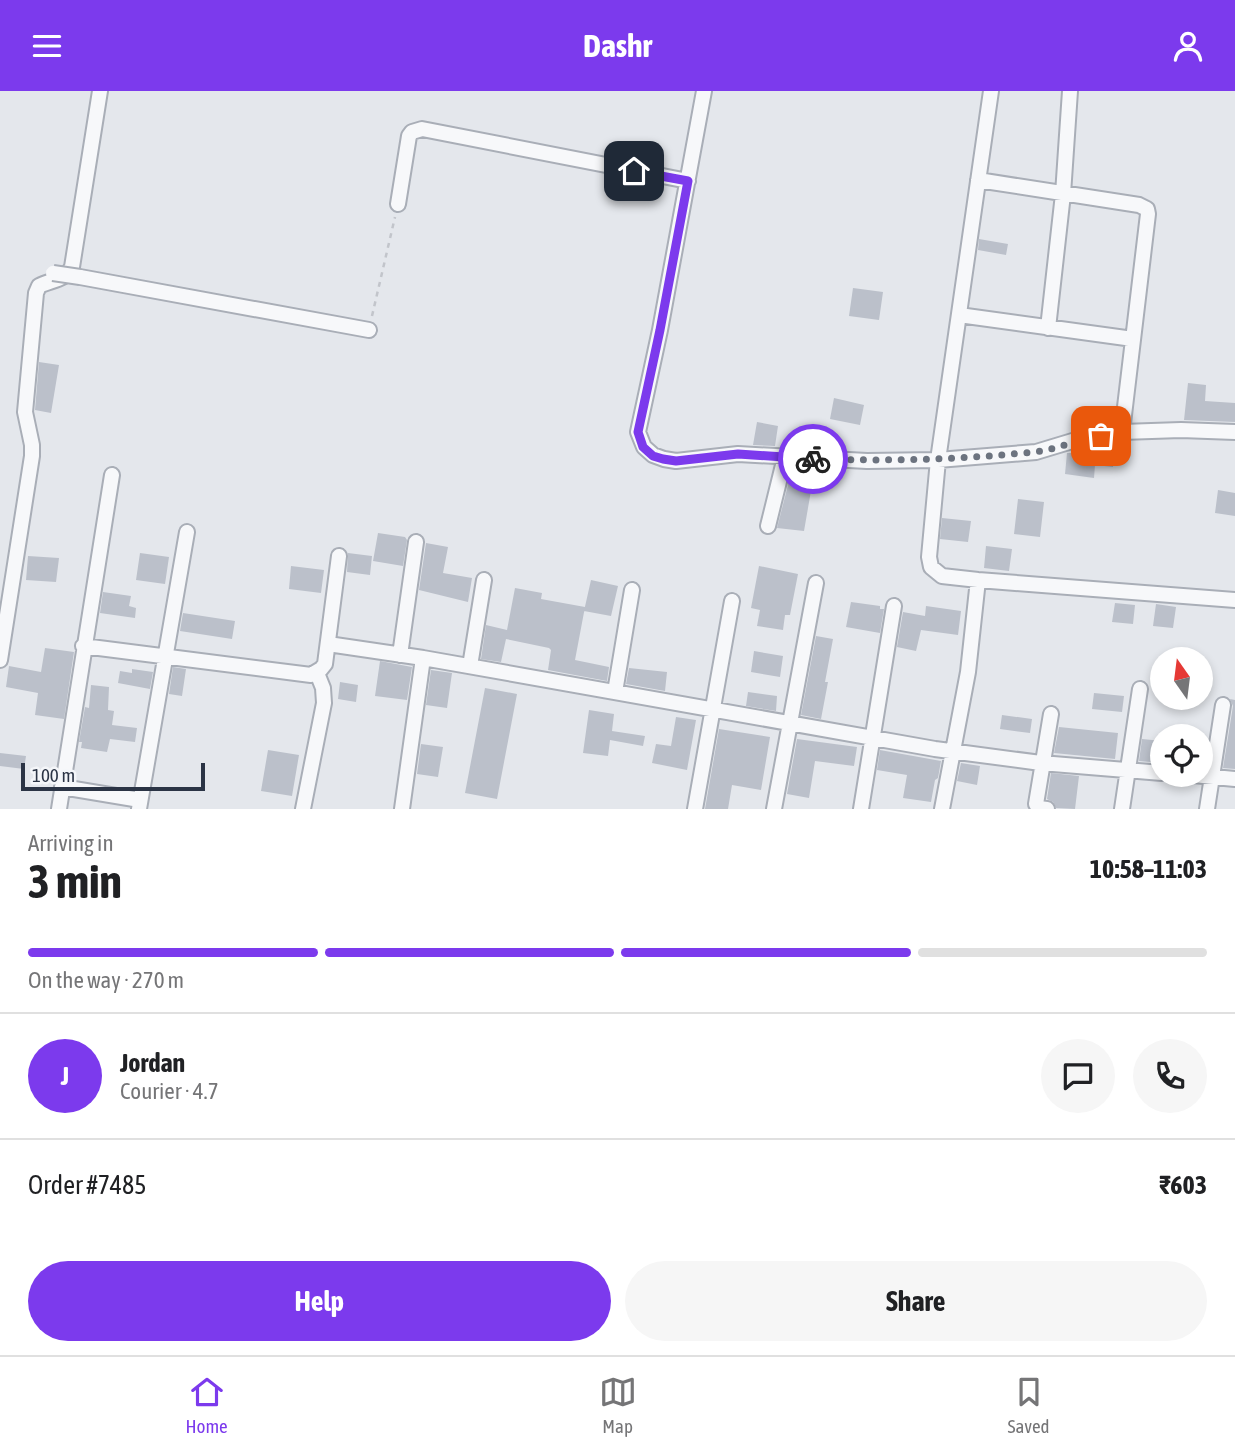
<!DOCTYPE html>
<html lang="en">
<head>
<meta charset="utf-8">
<style>
  :root { --surface:#fff; --page:#f6f6f6; --text:#202124; --muted:#757577; --line:#e0e0e0; --accent:#7c3aed }
  body { margin:0; font-family:"Asap Condensed",sans-serif; background:var(--page); color:var(--text); height:100vh; display:flex; flex-direction:column; font-size:26px; white-space:nowrap }
  * { box-sizing:border-box; margin:0 }
  p { font-size:23px; color:var(--muted) }
  .icon { flex:none; width:38px; height:38px; fill:none; stroke:currentColor; stroke-width:2; stroke-linecap:round; stroke-linejoin:round }
  .map { position:relative; height:718px; overflow:hidden }
  .details { display:flex; flex-direction:column; background:var(--surface); flex:1 }
  .details>* { flex:none }
  .needle { width:46px; rotate:346deg }
  .controls { position:absolute; left:1150px; top:556px; display:grid; gap:14px }
  .controls a { display:grid; place-items:center; width:63px; height:63px; border-radius:50%; background:var(--surface); box-shadow:0 4px 10px #0003; font-size:35px }
  .scale { position:absolute; left:21px; bottom:18px; width:184px; box-sizing:border-box; padding-left:7px; border:4px solid #2b3445; border-top:0; font-size:19px; line-height:24px; white-space:nowrap; color:#2b3445; -webkit-text-stroke:5px #f4f6f9; paint-order:stroke }
  .pin { position:absolute; display:grid; place-items:center; width:60px; height:60px; color:#fff; margin:-30px; border-radius:14px; box-shadow:0 4px 10px #0006 }
  .courier { position:absolute; display:grid; place-items:center; width:70px; height:70px; margin:-35px; border:5px solid #7c3aed; border-radius:50%; background:#fff; color:#222; box-shadow:0 2px 9px #0007 }
  .summary em { font-style:normal; font-weight:700 }
  .summary div { display:flex; flex-direction:column-reverse }
  .summary { display:flex; align-items:center; justify-content:space-between; height:119px; padding:0 28px }
  h1 { font-size:46px; font-weight:700; line-height:52px }
  .bar { display:grid; grid-template-columns:repeat(4,1fr); gap:10px 7px; align-content:center; height:84px; padding:0 28px }
  .bar i { height:9px; border-radius:5px; background:var(--line) }
  .bar .selected { background:var(--accent) }
  .bar p { grid-column:span 4 }
  .line { display:flex; align-items:center; gap:18px; padding:0 28px; border-top:2px solid var(--line) }
  .line div { flex:1 }
  .round { display:grid; place-items:center; flex:none; width:74px; height:74px; border-radius:37px; background:var(--page) }
  .action { display:flex; gap:14px; margin-top:auto; padding:14px 28px }
  .action a { flex:1; height:80px; border-radius:42px; background:var(--accent); color:#fff; font-size:28px; font-weight:700; line-height:80px; text-align:center }
  .action a+a { background:var(--page); color:var(--text) }
  header { display:flex; justify-content:space-between; align-items:center; height:91px; padding:0 28px; background:var(--accent); color:#fff; font-size:32px; font-weight:700 }
  .tabs { display:flex; justify-content:space-around; align-items:center; height:98px; border-top:2px solid var(--line); background:var(--surface); font-size:19px; color:var(--muted) }
  .tabs a { display:grid; justify-items:center; gap:4px }
  .tabs .selected { color:var(--accent) }
  .map>svg:first-child { display:block }
  .building { fill:#bbc0ca }
  .lines { fill:none; stroke-linecap:round; stroke-linejoin:round }
  .minor-casing { stroke:#a9aeb7; stroke-width:18 }
  .path { stroke:#c2c5cb; stroke-width:2.5; stroke-dasharray:5 5; stroke-linecap:butt }
  .minor { stroke:#f7f8fa; stroke-width:14 }
  .minor-bridge-casing { stroke:#a9aeb7; stroke-width:18; stroke-linecap:butt }
  .minor-bridge { stroke:#f7f8fa; stroke-width:14 }
  .done { stroke:#6c737f; stroke-width:7; stroke-dasharray:0 12.6 }
  .route { stroke:#7c3aed; stroke-width:9 }
</style>
</head>
<body>
<header><svg class="icon" aria-label="menu" viewBox="0 0 24 24"><path d="M4 6h16M4 12h16M4 18h16"/></svg>Dashr<svg class="icon" aria-label="person" viewBox="0 0 24 24"><circle cx="12" cy="8" r="4"/><path d="M4 21q1-7 8-7t8 7"/></svg></header>
<div class="map">
<svg width="1235" height="718" viewBox="0 0 1235 718">
  <rect width="100%" height="100%" fill="#e4e7ec"/>
  <path class="building" d="M 979,148 L 1008,153 L 1006,164 L 978,159 Z
    M 853,197 L 883,201 L 879,229 L 849,225 Z
    M 39,271 L 59,274 L 51,322 L 35,319 Z
    M 1188,292 L 1206,294 L 1205,310 L 1235,312 L 1235,331 L 1184,329 Z
    M 834,307 L 864,314 L 860,334 L 830,328 Z
    M 757,331 L 778,335 L 775,355 L 753,354 Z
    M 1083,360 L 1096,361 L 1096,365 L 1114,367 L 1113,376 L 1095,374 L 1094,387 L 1065,383 L 1067,362 L 1083,362 Z
    M 789,390 L 812,394 L 804,440 L 777,437 Z
    M 1218,399 L 1235,402 L 1235,425 L 1215,422 Z
    M 1018,408 L 1044,411 L 1040,446 L 1014,443 Z
    M 942,427 L 971,430 L 968,451 L 940,448 Z
    M 378,442 L 405,446 L 407,449 L 403,475 L 373,470 Z
    M 426,452 L 448,456 L 443,482 L 472,487 L 468,511 L 419,499 Z
    M 986,455 L 1012,458 L 1009,480 L 984,477 Z
    M 140,462 L 169,466 L 165,493 L 136,489 Z
    M 348,462 L 372,465 L 370,484 L 347,481 Z
    M 28,465 L 59,467 L 56,491 L 26,489 Z
    M 291,475 L 324,479 L 321,502 L 289,498 Z
    M 759,475 L 798,483 L 790,524 L 785,524 L 783,539 L 757,535 L 760,519 L 751,517 Z
    M 591,489 L 618,495 L 611,525 L 584,520 Z
    M 515,497 L 542,502 L 541,508 L 585,516 L 575,569 L 609,576 L 607,590 L 548,579 L 551,559 L 549,557 L 506,548 L 501,571 L 481,568 L 486,534 L 507,539 Z
    M 103,501 L 131,505 L 129,515 L 136,517 L 135,527 L 100,522 Z
    M 851,511 L 880,515 L 880,518 L 884,518 L 880,542 L 846,536 Z
    M 1115,512 L 1135,514 L 1133,533 L 1112,531 Z
    M 1156,513 L 1176,516 L 1173,537 L 1153,535 Z
    M 926,515 L 961,520 L 958,544 L 921,539 L 916,560 L 897,556 L 903,521 L 925,525 Z
    M 183,522 L 235,530 L 232,548 L 180,540 Z
    M 816,545 L 833,548 L 825,591 L 828,591 L 821,628 L 801,624 Z
    M 45,557 L 74,561 L 64,628 L 35,624 L 38,602 L 6,596 L 9,575 L 41,581 Z
    M 754,560 L 783,565 L 780,586 L 751,581 Z
    M 380,570 L 412,576 L 407,609 L 375,605 Z
    M 173,576 L 186,578 L 182,605 L 169,603 Z
    M 629,577 L 667,581 L 665,600 L 626,593 Z
    M 132,578 L 153,581 L 150,598 L 118,592 L 120,580 L 132,582 Z
    M 431,579 L 452,582 L 447,617 L 426,614 Z
    M 340,591 L 358,594 L 356,611 L 338,608 Z
    M 91,594 L 109,596 L 108,619 L 114,620 L 112,634 L 137,637 L 135,651 L 110,648 L 107,661 L 81,657 L 82,651 L 79,651 L 85,616 L 89,617 Z
    M 485,597 L 517,603 L 497,708 L 465,702 Z
    M 748,601 L 777,605 L 776,620 L 746,615 Z
    M 1094,602 L 1124,605 L 1122,621 L 1092,618 Z
    M 1230,608 L 1235,609 L 1235,678 L 1223,677 L 1233,615 Z
    M 589,619 L 614,623 L 612,640 L 645,645 L 643,655 L 610,649 L 608,665 L 583,662 Z
    M 1002,624 L 1032,628 L 1030,642 L 1000,638 Z
    M 676,626 L 696,629 L 687,679 L 652,672 L 656,653 L 671,655 Z
    M 1059,636 L 1118,642 L 1115,668 L 1054,662 Z
    M 719,638 L 770,646 L 761,699 L 732,694 L 728,718 L 705,718 Z
    M 797,648 L 857,656 L 854,675 L 815,670 L 809,707 L 787,703 Z
    M 1142,648 L 1162,650 L 1162,672 L 1139,670 Z
    M 421,653 L 443,656 L 438,686 L 417,683 Z
    M 268,659 L 299,664 L 292,705 L 261,700 Z
    M 880,659 L 941,670 L 938,687 L 935,689 L 931,711 L 903,707 L 907,684 L 877,679 Z
    M 0,662 L 26,665 L 24,678 L 0,675 Z
    M 961,672 L 980,675 L 977,694 L 957,690 Z
    M 1051,682 L 1079,685 L 1075,718 L 1056,717 L 1053,711 L 1047,708 Z"/>
  <g class="lines">
    <g class="minor-casing">
      <path id="minor" d="M 704,0 L 660,239 L 638,341 L 644,356 L 653,364 L 664,368 L 676,370 L 738,363 L 867,370 L 938,369 L 1036,361 L 1079,348 L 1122,341 L 1181,339 L 1235,341
        M 991,0 L 938,369 L 929,466 L 931,476 L 942,485 L 978,489 L 1235,509
        M 978,89 L 1139,114 L 1147,118 L 1148,123 L 1122,341
        M 398,113 L 409,45 L 412,41 L 422,38 L 688,90
        M 80,186 L 369,239
        M 959,224 L 1133,248
        M 1048,237 L 1063,103 L 1070,0
        M 768,435 L 785,366
        M 328,553 L 423,567 L 935,658 L 1041,672 L 1162,682
        M 83,555 L 311,584 L 321,578 L 325,573 L 339,465
        M 400,564 L 416,451
        M 0,569 L 32,365 L 32,354 L 25,321 L 36,202 L 39,195 C 51,189 66,189 72,176 L 100,0
        M 470,575 L 484,489
        M 615,601 L 632,499
        M 1193,684 L 1235,688
        M 62,696 L 140,709
        M 59,718 L 112,384
        M 139,718 L 187,441
        M 303,718 L 324,612 L 323,597 L 317,582
        M 402,718 L 423,567
        M 695,718 L 732,510
        M 774,718 L 816,492
        M 861,718 L 894,515
        M 942,718 L 968,581 L 978,489
        M 1047,718 L 1039,717 L 1036,713 L 1051,623
        M 1122,718 L 1140,598
        M 1207,718 L 1223,614"/>
    </g>
    <path class="path" d="M 372,225 L 395,126"/>
    <use href="#minor" class="minor"/>
    <g class="minor-bridge-casing">
      <path id="minor-bridge" d="M 53,182 L 80,186"/>
    </g>
    <use href="#minor-bridge" class="minor-bridge"/>
  </g>
  <g class="lines">
    <path class="done" d="M 813,368 C 886,370 959,369 1033,361 C 1056,359 1078,348 1101,345"/>
    <path class="route" d="M 634,80 L 688,90 L 660,239 L 638,341 L 643,356 L 653,365 L 663,368 L 676,370 L 738,363 L 813,368"/>
  </g>
</svg>
<div class="controls">
<a><svg class="needle" viewBox="-14 -14 28 28"><path d="M0-13l5 13h-10z" fill="#e53935"/><path d="M0 13l5-13h-10z" fill="#757577"/></svg></a>
<a><svg class="icon" aria-label="locate" viewBox="0 0 24 24"><circle cx="12" cy="12" r="6"/><path d="M12 2v4M12 18v4M2 12h4M18 12h4"/></svg></a>
</div>
<div class="scale">100 m</div>
<div class="pin" style="left:1101px;top:345px;background:#ea580c"><svg class="icon" aria-label="bag" viewBox="0 0 24 24"><path d="M5 8h14l-1 12H6zM9 8a3 3 0 0 1 6 0"/></svg></div>
<div class="pin" style="left:634px;top:80px;background:#1f2937"><svg class="icon" aria-label="home" viewBox="0 0 24 24"><path d="M3 11l9-7 9 7M6 9v11h12V9"/></svg></div>
<div class="courier" style="left:813px;top:368px"><svg class="icon" aria-label="bike" viewBox="0 0 24 24"><circle cx="6" cy="16" r="4"/><circle cx="18" cy="16" r="4"/><path d="M6 16l4-8h5l3 8M10 8l3 8H6M13 5h3"/></svg></div>
</div>
<section class="details">
<div class="summary"><div><h1>3 min</h1><p>Arriving in</p></div><em>10:58–11:03</em></div>
<div class="bar"><i class="selected"></i><i class="selected"></i><i class="selected"></i><i></i><p>On the way · 270 m</p></div>
<div class="line" style="height:126px"><b class="round" style="background:var(--accent);color:#fff">J</b><div><b>Jordan</b><p>Courier · 4.7</p></div><a class="round"><svg class="icon" aria-label="chat" viewBox="0 0 24 24"><path d="M4 5h16v11H9l-5 4z"/></svg></a><a class="round"><svg class="icon" aria-label="phone" viewBox="0 0 24 24"><path d="M5 4h4l2 5-3 2q2 4 5 5l2-3 5 2v4C11 20 4 13 5 4z"/></svg></a></div>
<div class="line" style="height:91px"><div>Order #7485</div><b>₹603</b></div>
<div class="action"><a>Help</a><a>Share</a></div>
</section>
<nav class="tabs">
<a class="selected"><svg class="icon" aria-label="home" viewBox="0 0 24 24"><path d="M3 11l9-7 9 7M6 9v11h12V9"/></svg>Home</a>
<a><svg class="icon" aria-label="map" viewBox="0 0 24 24"><path d="M3 6l6-2 6 2 6-2v14l-6 2-6-2-6 2zM9 4v14M15 6v14"/></svg>Map</a>
<a><svg class="icon" aria-label="saved" viewBox="0 0 24 24"><path d="M7 4h10v16l-5-4-5 4z"/></svg>Saved</a>
</nav>
</body>
</html>
